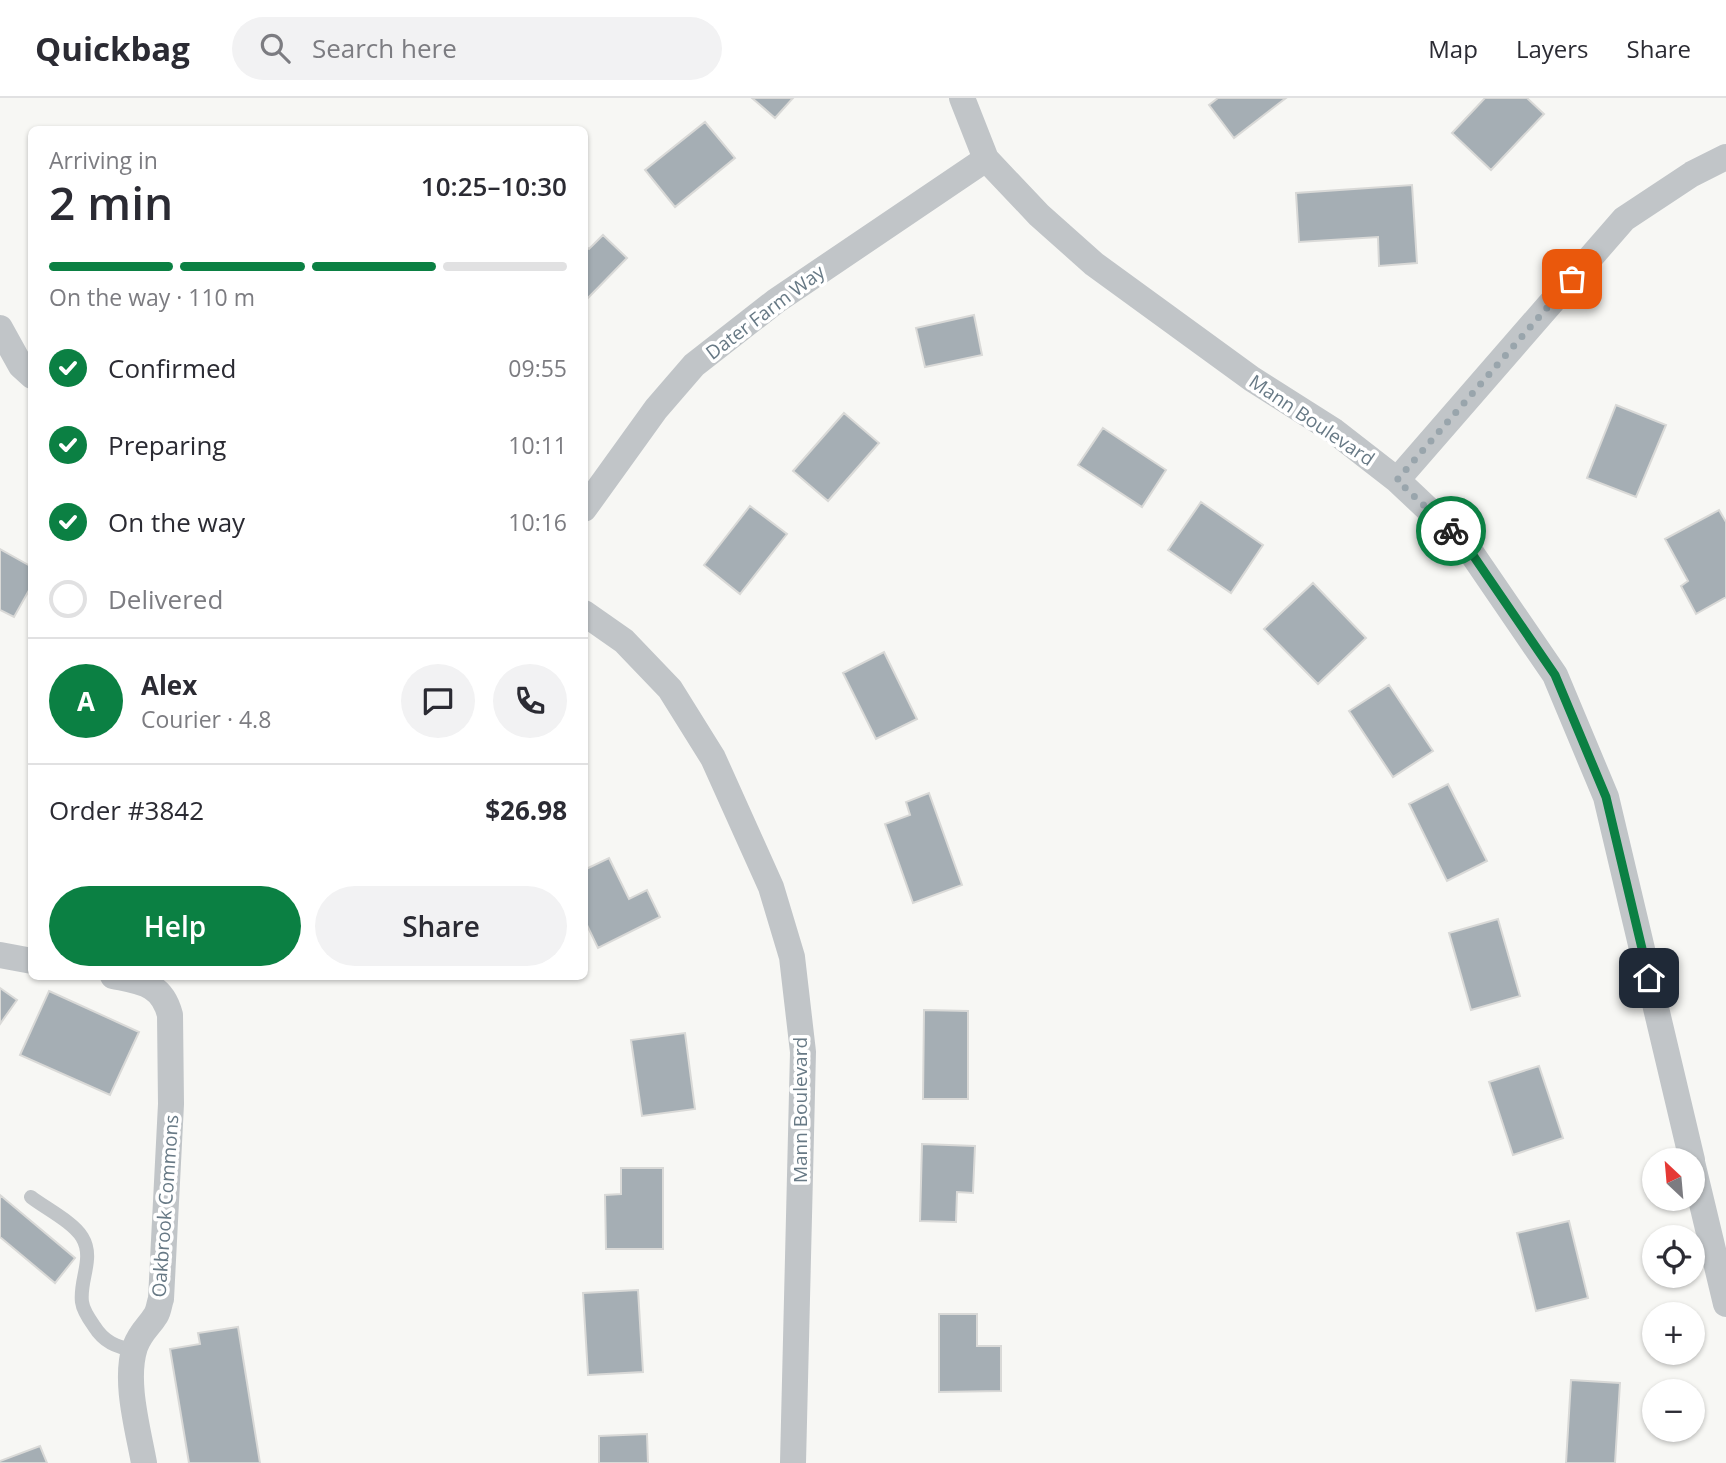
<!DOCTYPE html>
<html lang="en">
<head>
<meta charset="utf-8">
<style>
  :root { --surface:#fff; --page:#f2f2f3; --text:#2b2b33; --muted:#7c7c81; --line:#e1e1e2; --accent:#0b8043 }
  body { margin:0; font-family:"Open Sans",sans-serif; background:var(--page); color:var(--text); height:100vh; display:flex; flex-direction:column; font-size:26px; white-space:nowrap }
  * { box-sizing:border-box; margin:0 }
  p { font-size:23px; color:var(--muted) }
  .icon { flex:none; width:38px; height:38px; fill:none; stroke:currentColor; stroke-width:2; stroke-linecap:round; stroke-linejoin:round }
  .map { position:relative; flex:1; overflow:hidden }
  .drawer { position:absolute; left:28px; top:28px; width:560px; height:854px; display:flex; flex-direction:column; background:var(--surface); border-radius:10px; box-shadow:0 2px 5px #0004 }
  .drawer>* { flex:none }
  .needle { width:46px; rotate:334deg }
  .buttons { position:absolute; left:1642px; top:1050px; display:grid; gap:14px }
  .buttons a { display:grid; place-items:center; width:63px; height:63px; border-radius:50%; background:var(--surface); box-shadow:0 2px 5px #0004; font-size:35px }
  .pin { position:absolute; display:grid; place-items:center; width:60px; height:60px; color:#fff; margin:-30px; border-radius:14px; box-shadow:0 4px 10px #0006 }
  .courier { position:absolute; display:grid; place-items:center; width:70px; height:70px; margin:-35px; border:5px solid #0b8043; border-radius:50%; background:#fff; color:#222; box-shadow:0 2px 9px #0007 }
  .summary em { font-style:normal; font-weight:600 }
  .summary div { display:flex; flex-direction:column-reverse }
  .summary { display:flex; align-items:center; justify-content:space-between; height:119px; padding:0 21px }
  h1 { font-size:46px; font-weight:600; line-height:52px }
  .bar { display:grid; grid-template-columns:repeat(4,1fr); gap:10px 7px; align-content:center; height:84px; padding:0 21px }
  .bar i { height:9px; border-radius:5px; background:var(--line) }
  .bar .on { background:var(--accent) }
  .bar p { grid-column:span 4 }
  .line { display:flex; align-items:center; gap:18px; padding:0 21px; border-top:2px solid var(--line) }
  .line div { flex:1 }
  .round { display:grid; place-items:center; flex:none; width:74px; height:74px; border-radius:37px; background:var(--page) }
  ol { padding:0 21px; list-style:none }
  li { display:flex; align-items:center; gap:21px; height:77px }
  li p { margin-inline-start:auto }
  li .icon { padding:7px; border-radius:50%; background:var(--accent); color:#fff; stroke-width:4 }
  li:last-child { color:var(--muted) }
  li i { width:38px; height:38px; border:4px solid var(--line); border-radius:50% }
  .primary-button { display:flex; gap:14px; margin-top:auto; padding:14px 21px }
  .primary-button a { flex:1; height:80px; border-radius:42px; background:var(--accent); color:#fff; font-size:28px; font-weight:600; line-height:80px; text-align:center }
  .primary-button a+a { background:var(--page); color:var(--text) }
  header { display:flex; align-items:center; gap:42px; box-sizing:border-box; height:98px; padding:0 35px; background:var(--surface); border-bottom:2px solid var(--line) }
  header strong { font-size:33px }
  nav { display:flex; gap:38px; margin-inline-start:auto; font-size:24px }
  .search { width:490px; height:63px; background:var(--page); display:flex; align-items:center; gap:18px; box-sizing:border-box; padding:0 24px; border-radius:38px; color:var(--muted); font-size:26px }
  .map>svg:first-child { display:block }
  .building { fill:#a5aeb4; stroke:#d9d9d7; stroke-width:2 }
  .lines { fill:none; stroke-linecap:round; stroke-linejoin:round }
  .lane { stroke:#c1c5c8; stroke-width:14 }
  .street { stroke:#c1c5c8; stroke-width:26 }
  .done { stroke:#99a5ac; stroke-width:7; stroke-dasharray:0 12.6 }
  .route { stroke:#0b8043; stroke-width:9 }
  .labels { text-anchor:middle; stroke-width:7; stroke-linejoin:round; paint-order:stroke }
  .street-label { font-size:19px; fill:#677985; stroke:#fff }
</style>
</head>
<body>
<header>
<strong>Quickbag</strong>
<div class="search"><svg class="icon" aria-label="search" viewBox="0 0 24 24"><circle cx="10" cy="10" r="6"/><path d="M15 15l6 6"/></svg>Search here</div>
<nav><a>Map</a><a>Layers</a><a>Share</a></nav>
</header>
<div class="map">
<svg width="1726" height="1365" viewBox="0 0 1726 1365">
  <rect width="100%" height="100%" fill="#f7f7f4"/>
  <path class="building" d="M 752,0 L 793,0 L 775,20 Z
    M 1218,0 L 1286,0 L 1234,40 L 1209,7 Z
    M 1485,0 L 1527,0 L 1544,16 L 1491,72 L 1452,35 Z
    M 705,24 L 735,60 L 675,109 L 645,72 Z
    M 1412,87 L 1417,165 L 1379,168 L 1378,139 L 1299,144 L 1296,95 Z
    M 603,137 L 627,160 L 584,204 L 584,147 L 589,151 Z
    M 974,217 L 982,257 L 925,269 L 916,230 Z
    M 1616,307 L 1666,327 L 1636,399 L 1587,380 Z
    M 844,315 L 879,345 L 828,403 L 793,373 Z
    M 1103,330 L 1166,372 L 1142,409 L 1078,367 Z
    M 1201,404 L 1263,447 L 1231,495 L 1168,452 Z
    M 750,408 L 787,436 L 740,496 L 704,467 Z
    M 1719,412 L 1726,424 L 1726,499 L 1696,516 L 1681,488 L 1688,483 L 1665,441 Z
    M 0,451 L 32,469 L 32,487 L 14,519 L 0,512 Z
    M 1313,485 L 1366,540 L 1318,586 L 1264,531 Z
    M 884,554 L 917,621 L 876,641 L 843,575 Z
    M 1389,587 L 1433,653 L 1393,679 L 1349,613 Z
    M 1448,686 L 1487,763 L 1447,783 L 1409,706 Z
    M 929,695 L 962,787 L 913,805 L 885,726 L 910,717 L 906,704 Z
    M 609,760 L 629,801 L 647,792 L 660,819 L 598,850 L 584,821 L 584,772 Z
    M 1498,821 L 1520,898 L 1471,912 L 1449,835 Z
    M 0,890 L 17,902 L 0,926 Z
    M 49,893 L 139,934 L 110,997 L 20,957 Z
    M 924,912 L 968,913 L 968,1001 L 923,1001 Z
    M 685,935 L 695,1011 L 642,1018 L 631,942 Z
    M 1539,968 L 1563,1040 L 1513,1057 L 1489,984 Z
    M 922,1046 L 975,1048 L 973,1095 L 957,1094 L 956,1124 L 920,1123 Z
    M 621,1070 L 663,1070 L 663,1151 L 606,1151 L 605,1097 L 621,1096 Z
    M 0,1097 L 75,1160 L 55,1185 L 0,1139 Z
    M 1569,1123 L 1588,1200 L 1536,1213 L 1517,1135 Z
    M 638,1192 L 643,1274 L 588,1277 L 583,1195 Z
    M 939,1216 L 977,1216 L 977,1248 L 1001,1248 L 1001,1293 L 939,1294 Z
    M 238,1229 L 260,1365 L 189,1365 L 170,1251 L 200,1246 L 198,1235 Z
    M 1571,1282 L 1620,1285 L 1615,1365 L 1566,1365 Z
    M 647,1336 L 648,1365 L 599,1365 L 599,1338 Z
    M 40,1348 L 47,1365 L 0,1365 L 0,1363 Z"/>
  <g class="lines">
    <path class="lane" d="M 31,1099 C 45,1110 73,1124 82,1139 C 95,1160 79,1182 82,1204 C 83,1212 89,1221 94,1228 C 104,1244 116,1249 134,1252"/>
    <path class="street" d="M 962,0 L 986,61 L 1039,117 L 1094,166 L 1252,281 L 1334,333 L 1397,382 L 1466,447 L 1555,577 L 1606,699 L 1692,1062
      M 0,230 L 21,268 L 32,278
      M 1397,382 L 1624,121 L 1692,76 L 1726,59
      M 584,411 L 656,311 L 694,267 L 776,203 L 986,61
      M 584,515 L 624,543 L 670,591 L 713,660 L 771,789 L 792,859 L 803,954 L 793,1365
      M 0,857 L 32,863
      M 113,878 C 141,884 162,885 170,917 L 171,1006 L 161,1201 C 159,1206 159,1212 156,1217 C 148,1230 141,1233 135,1249 C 124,1283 138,1331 144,1365
      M 1692,1064 L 1726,1206"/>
  </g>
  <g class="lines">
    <path class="done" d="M 1451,433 L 1397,382 L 1572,181"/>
    <path class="route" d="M 1451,433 L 1466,447 L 1555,577 L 1606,699 L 1649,880"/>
  </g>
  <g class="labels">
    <g class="street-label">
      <text transform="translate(765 214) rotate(-37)" y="7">Dater Farm Way</text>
      <text transform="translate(1312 322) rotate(34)" y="7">Mann Boulevard</text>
      <text transform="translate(800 1012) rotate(-90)" y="7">Mann Boulevard</text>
      <text transform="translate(165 1108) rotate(-86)" y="7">Oakbrook Commons</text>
    </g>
  </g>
</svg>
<div class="buttons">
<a><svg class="needle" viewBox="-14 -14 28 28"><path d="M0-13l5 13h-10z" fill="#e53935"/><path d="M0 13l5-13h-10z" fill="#7c7c81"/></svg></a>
<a><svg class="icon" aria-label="locate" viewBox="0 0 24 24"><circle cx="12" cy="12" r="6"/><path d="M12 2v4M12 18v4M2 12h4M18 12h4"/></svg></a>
<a>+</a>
<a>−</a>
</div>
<div class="pin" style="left:1572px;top:181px;background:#ea580c"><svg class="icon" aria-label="bag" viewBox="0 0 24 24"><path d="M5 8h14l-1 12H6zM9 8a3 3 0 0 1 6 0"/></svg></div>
<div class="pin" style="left:1649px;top:880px;background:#1f2937"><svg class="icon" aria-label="home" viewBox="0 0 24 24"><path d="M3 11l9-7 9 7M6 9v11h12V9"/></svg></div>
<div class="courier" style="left:1451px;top:433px"><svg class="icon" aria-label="bike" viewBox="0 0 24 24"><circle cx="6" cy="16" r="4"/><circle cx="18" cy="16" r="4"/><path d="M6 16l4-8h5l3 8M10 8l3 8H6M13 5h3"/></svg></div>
<section class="drawer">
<div class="summary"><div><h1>2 min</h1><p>Arriving in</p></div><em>10:25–10:30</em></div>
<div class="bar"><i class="on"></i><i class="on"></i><i class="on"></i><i></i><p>On the way · 110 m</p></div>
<ol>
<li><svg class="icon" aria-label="check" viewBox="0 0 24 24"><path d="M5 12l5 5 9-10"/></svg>Confirmed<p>09:55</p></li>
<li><svg class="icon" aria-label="check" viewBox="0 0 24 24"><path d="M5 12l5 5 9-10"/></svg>Preparing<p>10:11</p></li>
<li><svg class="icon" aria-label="check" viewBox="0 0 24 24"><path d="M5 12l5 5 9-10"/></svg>On the way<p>10:16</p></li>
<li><i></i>Delivered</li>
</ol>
<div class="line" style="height:126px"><b class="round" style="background:var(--accent);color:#fff">A</b><div><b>Alex</b><p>Courier · 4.8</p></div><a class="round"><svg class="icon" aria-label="chat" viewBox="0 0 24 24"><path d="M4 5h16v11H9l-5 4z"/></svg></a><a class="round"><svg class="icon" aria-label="phone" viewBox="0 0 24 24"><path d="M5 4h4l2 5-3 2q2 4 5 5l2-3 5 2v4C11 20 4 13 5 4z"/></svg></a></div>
<div class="line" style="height:91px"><div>Order #3842</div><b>$26.98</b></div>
<div class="primary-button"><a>Help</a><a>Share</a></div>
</section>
</div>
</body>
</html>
